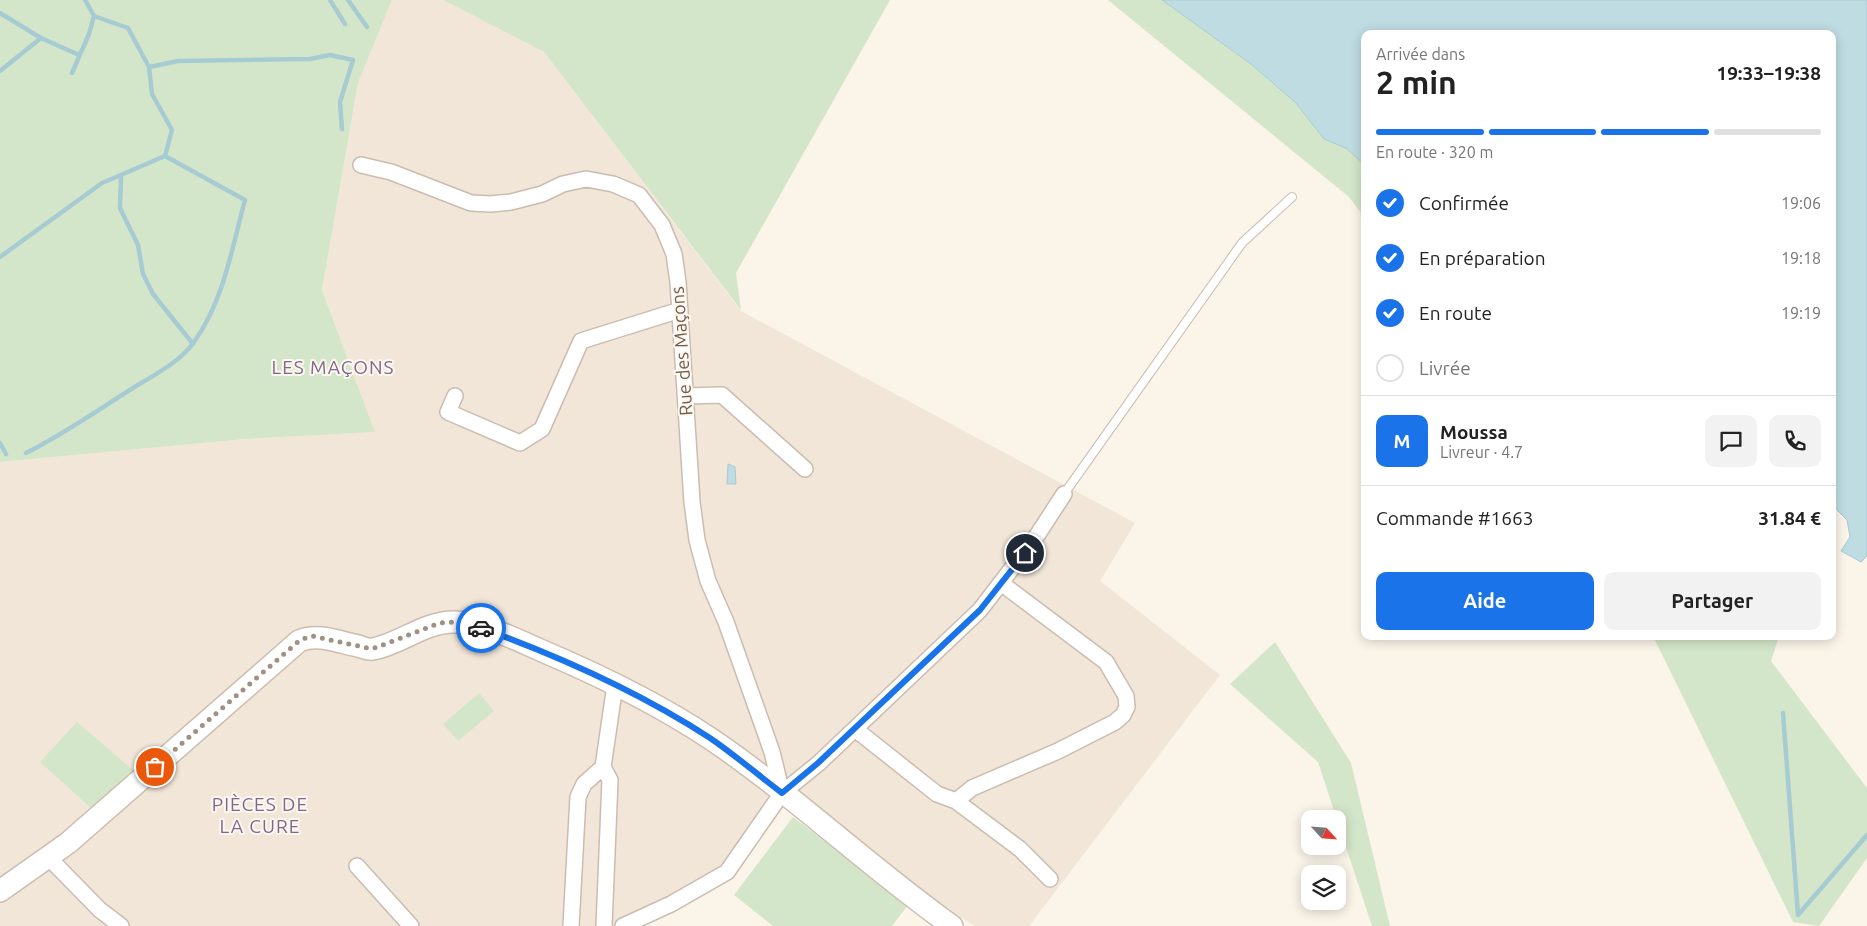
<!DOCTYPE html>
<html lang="fr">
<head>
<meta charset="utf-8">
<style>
  :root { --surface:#fff; --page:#f2f2f2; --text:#222; --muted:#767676; --line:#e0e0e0; --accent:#1a73e8 }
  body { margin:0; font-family:Ubuntu,sans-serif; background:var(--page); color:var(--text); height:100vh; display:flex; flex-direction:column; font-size:19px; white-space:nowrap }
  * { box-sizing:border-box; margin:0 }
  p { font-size:16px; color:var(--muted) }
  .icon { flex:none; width:28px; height:28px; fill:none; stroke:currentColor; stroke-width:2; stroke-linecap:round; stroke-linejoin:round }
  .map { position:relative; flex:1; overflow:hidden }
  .sheet { position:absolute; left:1361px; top:30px; width:475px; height:610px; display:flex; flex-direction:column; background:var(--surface); border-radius:10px; box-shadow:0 2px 12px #0003 }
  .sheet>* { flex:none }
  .needle { width:32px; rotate:116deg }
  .fabs { position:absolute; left:1301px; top:810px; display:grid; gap:10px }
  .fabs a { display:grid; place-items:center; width:45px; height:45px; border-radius:10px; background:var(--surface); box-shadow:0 2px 12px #0003; font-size:25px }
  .pin { position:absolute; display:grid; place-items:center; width:42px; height:42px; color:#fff; margin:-21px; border:2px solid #fff; border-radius:50%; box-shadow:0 1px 5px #0007 }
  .courier { position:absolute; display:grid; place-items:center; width:50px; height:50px; margin:-25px; border:4px solid #1a73e8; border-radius:50%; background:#fff; color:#222; box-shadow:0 1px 6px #0007 }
  .head em { font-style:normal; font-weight:700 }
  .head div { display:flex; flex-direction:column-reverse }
  .head { display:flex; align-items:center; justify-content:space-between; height:85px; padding:0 15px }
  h1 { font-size:32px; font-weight:700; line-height:38px }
  .bar { display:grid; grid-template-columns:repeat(4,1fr); gap:8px 5px; align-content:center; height:60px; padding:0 15px }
  .bar i { height:6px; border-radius:4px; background:var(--line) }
  .bar .selected { background:var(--accent) }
  .bar p { grid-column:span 4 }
  .line { display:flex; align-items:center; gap:12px; padding:0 15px; border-top:1px solid var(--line) }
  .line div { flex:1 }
  .round { display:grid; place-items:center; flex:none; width:52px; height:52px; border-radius:10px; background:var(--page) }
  ol { padding:0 15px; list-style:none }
  li { display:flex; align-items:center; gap:15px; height:55px }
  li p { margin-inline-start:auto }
  li .icon { padding:5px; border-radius:50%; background:var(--accent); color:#fff; stroke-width:4 }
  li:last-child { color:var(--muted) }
  li i { width:28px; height:28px; border:2px solid var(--line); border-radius:50% }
  .button { display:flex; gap:10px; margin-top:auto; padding:10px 15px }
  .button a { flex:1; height:58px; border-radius:10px; background:var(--accent); color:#fff; font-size:20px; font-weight:700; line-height:58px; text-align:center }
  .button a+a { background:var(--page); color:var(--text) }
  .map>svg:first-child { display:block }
  .residential { fill:#f1e6d8 }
  .green { fill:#d4e6c9 }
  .water { fill:#bfdce2; stroke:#a7cbd2 }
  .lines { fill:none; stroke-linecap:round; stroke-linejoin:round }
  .stream { stroke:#a7cbd2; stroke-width:4.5 }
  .lane-casing { stroke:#cbbcb0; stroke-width:10 }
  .street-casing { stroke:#cbbcb0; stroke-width:18 }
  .secondary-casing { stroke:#cdbdae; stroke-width:24 }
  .lane { stroke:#fff; stroke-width:8 }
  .street { stroke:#fff; stroke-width:15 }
  .secondary { stroke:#fff; stroke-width:21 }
  .done { stroke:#a19185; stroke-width:5; stroke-dasharray:0 9 }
  .route { stroke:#1a73e8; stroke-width:6 }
  .labels { text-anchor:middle; stroke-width:4; stroke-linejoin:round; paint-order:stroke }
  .street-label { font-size:18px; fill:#715c4f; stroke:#fdf8ef }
  .neighbourhood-label { font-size:19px; letter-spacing:1px; fill:#81678d; stroke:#fdf8ef }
</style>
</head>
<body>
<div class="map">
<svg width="1867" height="926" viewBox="0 0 1867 926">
  <rect width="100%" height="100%" fill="#faf4e9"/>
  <path class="residential" d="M 392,0 L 443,0 L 544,52 L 741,311 L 1135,523 L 1100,581 L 1220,675 L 1029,926 L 974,926 L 782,793 L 713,881 L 622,926 L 0,926 L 0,462 L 246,439 L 375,432 L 322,290 L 358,83 Z"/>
  <path class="green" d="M 0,0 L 392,0 L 358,83 L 322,290 L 375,432 L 246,439 L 0,462 Z
    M 443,0 L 890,0 L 736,273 L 741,310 L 544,52 Z
    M 1108,0 L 1162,0 L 1251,64 L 1296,103 L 1324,139 L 1346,148 L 1365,165 L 1365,218 L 1349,197 Z
    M 1653,636 L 1779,636 L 1771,661 L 1867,788 L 1867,858 L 1819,926 L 1793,922 Z
    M 1275,642 L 1351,763 L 1390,926 L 1372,926 L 1318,762 L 1230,684 Z
    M 479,693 L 494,711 L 458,741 L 443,724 Z
    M 77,722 L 133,770 L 92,809 L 40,762 Z
    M 793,817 L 908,905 L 892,926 L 773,926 L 734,895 Z"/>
  <path class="water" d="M 1162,0 L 1867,0 L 1867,556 L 1861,562 L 1841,551 L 1850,537 L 1847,520 L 1833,506 L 1832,34 L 1365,34 L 1365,165 L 1346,148 L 1324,139 L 1296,103 L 1251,64 Z
    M 728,464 L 735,467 L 736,484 L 727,484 Z"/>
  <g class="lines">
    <path class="stream" d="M 330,0 L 345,24
      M 348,0 L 367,27
      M 0,13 L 41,38 L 79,55
      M 94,16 L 128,28 L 149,67 L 152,94 L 172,130 L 165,156
      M 149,67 L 178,61 L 310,59 L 330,55 L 353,60 L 340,102 L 342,129
      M 0,71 L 41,38
      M 72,73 L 89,34 L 94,16 L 85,0
      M 121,177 L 120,208 L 138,245 L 143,274 L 153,294 L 193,344
      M 0,257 L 102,183 L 165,156
      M 0,443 L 6,454
      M 26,453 C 64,434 98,410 133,388 C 154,375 180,362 194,342 C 224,301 232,247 245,200 L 165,156
      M 1783,713 L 1798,915 L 1867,835"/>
    <g class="lane-casing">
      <path id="lane" d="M 1064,494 L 1242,243 L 1292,197"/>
    </g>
    <g class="street-casing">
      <path id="street" d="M 361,165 L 391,172 L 471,203 L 490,204 L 511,202 L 542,194 L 563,184 L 586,179 L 613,184 L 639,195 L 662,225 L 674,254 L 678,282 L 692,502 L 697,540 L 708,581 L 726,622 L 772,752 L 782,793
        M 455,396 L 448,412 L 520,443 L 542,429 L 581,341 L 680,310
        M 685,396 L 722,395 L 805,469
        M 855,729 L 937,794 L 956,801 L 972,788 L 1058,751 L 1115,722 L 1123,715 L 1127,707 L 1126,696 L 1106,662 L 1001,583
        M 956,801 L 1020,849 L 1050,879
        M 49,858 L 100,910 L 121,926
        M 357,866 L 411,926
        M 571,926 L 578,797 L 584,784 L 603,767
        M 604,926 L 610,780 L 603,767 L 615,685
        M 623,926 L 671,904 L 727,872 L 782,793 L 819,763 L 980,610 L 1036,537 L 1064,494"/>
    </g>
    <g class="secondary-casing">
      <path id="secondary" d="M 0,891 L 68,843 L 299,641 C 318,633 338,642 358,646 C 362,647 368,650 373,649 C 401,644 425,621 455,622 C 485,623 519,641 547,653 C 603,677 660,705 711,739 C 795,796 869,867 952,926"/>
    </g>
    <use href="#lane" class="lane"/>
    <use href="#street" class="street"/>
    <use href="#secondary" class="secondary"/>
  </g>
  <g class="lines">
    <path class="done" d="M 155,767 L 300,640 L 312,636 L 372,649 L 440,623 L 455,622 L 481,628"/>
    <path class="route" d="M 481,628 C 561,657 639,692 710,738 C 735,755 758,775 782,793 L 818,763 L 980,610 L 1025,553"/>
  </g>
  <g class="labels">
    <g class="street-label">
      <text transform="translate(682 351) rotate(-94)" y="6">Rue des Maçons</text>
    </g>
    <g class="neighbourhood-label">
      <text x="333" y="374">LES MAÇONS</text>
      <text x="260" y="811">PIÈCES DE<tspan x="260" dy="22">LA CURE</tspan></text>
    </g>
  </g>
</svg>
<div class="fabs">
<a><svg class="needle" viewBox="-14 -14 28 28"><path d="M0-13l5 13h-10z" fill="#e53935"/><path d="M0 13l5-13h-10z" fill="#767676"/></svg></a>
<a><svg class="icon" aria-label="layers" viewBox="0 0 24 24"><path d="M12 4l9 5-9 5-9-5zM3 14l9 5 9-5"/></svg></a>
</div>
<div class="pin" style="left:155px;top:767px;background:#ea580c"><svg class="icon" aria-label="bag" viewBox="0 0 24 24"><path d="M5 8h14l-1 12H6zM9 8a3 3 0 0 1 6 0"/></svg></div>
<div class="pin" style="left:1025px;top:553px;background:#1f2937"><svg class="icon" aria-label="home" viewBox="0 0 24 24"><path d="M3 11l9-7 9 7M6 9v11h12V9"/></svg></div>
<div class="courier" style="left:481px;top:628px"><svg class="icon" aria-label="car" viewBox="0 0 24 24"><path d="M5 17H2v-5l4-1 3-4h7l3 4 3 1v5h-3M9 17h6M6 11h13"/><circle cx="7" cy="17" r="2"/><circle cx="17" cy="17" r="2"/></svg></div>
<section class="sheet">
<div class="head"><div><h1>2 min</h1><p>Arrivée dans</p></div><em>19:33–19:38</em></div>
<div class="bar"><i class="selected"></i><i class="selected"></i><i class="selected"></i><i></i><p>En route · 320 m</p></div>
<ol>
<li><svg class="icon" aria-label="check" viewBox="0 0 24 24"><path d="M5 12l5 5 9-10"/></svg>Confirmée<p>19:06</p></li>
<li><svg class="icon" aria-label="check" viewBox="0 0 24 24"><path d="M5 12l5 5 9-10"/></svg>En préparation<p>19:18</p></li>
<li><svg class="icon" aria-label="check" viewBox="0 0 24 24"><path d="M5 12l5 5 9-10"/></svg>En route<p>19:19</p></li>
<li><i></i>Livrée</li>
</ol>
<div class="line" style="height:90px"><b class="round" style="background:var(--accent);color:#fff">M</b><div><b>Moussa</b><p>Livreur · 4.7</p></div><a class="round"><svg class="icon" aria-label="chat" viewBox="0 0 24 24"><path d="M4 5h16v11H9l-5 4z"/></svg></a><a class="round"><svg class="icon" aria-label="phone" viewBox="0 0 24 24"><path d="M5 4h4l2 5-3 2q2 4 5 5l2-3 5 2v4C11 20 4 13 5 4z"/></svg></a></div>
<div class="line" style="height:65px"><div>Commande #1663</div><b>31.84 €</b></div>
<div class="button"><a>Aide</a><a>Partager</a></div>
</section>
</div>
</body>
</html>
